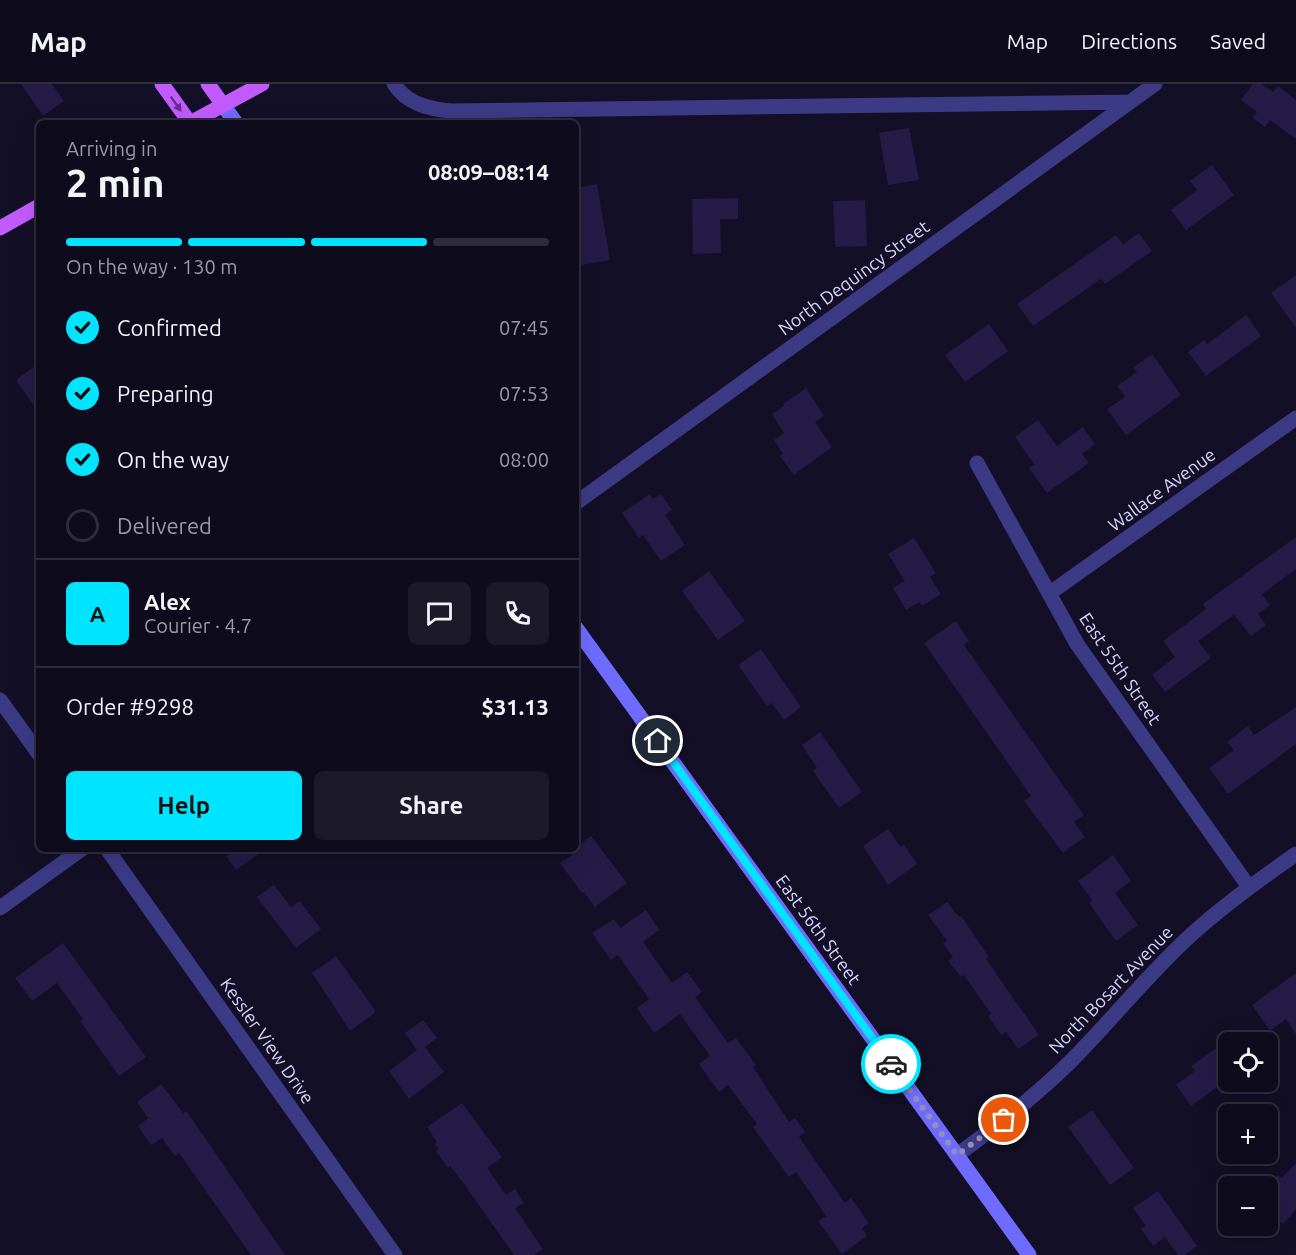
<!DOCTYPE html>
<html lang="en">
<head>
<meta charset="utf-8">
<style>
  :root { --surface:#0e0b1c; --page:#1c1929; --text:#f1f3f6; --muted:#9b9ba3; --line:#2e2b3b; --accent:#00e5ff }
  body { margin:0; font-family:Ubuntu,sans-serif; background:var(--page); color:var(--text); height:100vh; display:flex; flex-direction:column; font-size:22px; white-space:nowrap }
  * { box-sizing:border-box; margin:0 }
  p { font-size:20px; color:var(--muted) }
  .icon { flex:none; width:33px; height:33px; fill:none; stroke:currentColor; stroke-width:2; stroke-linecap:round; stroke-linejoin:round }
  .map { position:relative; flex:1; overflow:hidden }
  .panel { position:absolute; left:36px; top:36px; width:543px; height:732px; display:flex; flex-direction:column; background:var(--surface); border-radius:9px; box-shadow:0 6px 24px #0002,0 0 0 2px var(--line) }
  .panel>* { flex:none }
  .tools { position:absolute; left:1218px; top:948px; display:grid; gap:12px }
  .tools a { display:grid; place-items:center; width:60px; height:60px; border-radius:9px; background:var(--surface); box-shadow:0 6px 24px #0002,0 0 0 2px var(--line); font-size:30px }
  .pin { position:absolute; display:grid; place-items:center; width:51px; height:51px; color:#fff; margin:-26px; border:3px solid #fff; border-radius:50%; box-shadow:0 2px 6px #0007 }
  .courier { position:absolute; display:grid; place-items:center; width:60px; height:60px; margin:-30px; border:4px solid #00e5ff; border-radius:50%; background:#fff; color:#222; box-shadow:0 2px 8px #0007 }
  .head em { font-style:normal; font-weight:700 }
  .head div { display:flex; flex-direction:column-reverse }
  .head { display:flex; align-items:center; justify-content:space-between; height:102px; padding:0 30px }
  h1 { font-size:39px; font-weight:700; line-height:45px }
  .bar { display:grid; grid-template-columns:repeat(4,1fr); gap:9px 6px; align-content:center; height:72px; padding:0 30px }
  .bar i { height:8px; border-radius:4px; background:var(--line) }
  .bar .active { background:var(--accent) }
  .bar p { grid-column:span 4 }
  .line { display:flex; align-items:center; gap:15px; padding:0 30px; border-top:2px solid var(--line) }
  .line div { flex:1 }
  .round { display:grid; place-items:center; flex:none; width:63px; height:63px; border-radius:9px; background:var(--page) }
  ol { padding:0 30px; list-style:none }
  li { display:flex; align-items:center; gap:18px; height:66px }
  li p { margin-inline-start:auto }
  li .icon { padding:6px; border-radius:50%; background:var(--accent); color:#111; stroke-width:4 }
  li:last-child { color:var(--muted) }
  li i { width:33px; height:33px; border:3px solid var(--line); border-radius:50% }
  .cta { display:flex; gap:12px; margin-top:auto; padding:12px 30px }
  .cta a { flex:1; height:69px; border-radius:9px; background:var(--accent); color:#111; font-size:24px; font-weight:700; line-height:69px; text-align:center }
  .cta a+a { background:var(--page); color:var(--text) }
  header { display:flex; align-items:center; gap:36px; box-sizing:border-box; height:84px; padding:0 30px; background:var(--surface); border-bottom:2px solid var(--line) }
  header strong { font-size:28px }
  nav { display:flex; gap:33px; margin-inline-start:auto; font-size:21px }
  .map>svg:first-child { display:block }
  .building { fill:#241b47 }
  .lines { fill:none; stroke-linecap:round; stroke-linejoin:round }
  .street { stroke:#3d3a85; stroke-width:15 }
  .secondary { stroke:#6f6bff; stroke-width:15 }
  .primary { stroke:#c25bff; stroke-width:15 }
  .oneway { fill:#623188 }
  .done { stroke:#948fb3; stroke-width:6; stroke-dasharray:0 10.8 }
  .route { stroke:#00e5ff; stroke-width:8 }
  .labels { text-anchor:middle; stroke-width:4.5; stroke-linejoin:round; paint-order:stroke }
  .street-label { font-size:18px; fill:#d9d4ff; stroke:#130f26 }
</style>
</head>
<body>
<header>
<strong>Map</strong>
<nav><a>Map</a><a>Directions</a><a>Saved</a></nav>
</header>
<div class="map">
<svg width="1296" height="1171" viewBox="0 0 1296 1171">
  <rect width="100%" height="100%" fill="#130f26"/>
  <path class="building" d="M 21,0 L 52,0 L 64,17 L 43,32 Z
    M 1253,0 L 1262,0 L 1273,8 L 1278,2 L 1296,16 L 1296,55 L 1270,36 L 1265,43 L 1253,34 L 1257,28 L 1241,16 Z
    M 909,44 L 919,96 L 888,101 L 879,49 Z
    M 1212,81 L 1234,111 L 1186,146 L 1171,126 L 1197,106 L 1190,97 Z
    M 597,100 L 610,176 L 576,182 L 576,104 Z
    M 738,114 L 738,135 L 720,135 L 721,169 L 693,170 L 692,115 Z
    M 865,116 L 867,162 L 835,163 L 833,117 Z
    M 1139,149 L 1152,167 L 1105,200 L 1101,195 L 1033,242 L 1017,220 L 1116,151 L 1123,160 Z
    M 1296,191 L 1296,244 L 1271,209 Z
    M 1246,231 L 1261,252 L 1206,292 L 1188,268 L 1204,256 L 1207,260 Z
    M 989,240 L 1008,267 L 965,298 L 945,271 Z
    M 1152,270 L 1181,311 L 1126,351 L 1107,325 L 1125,313 L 1117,302 L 1137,288 L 1133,284 Z
    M 39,279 L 39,329 L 16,296 Z
    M 806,304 L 824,332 L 815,338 L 832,363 L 794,391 L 780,372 L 783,370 L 774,356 L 784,349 L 772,330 L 784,322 L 783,320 Z
    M 1038,336 L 1057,362 L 1083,343 L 1095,360 L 1082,370 L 1089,379 L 1047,409 L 1029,384 L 1034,380 L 1015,353 Z
    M 650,410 L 653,415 L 661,410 L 672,426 L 665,431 L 685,461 L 661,477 L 643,451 L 639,454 L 622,429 Z
    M 1296,453 L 1296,485 L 1262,510 L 1270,521 L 1258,530 L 1266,541 L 1251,552 L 1234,531 L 1198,557 L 1211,574 L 1165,608 L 1152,591 L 1175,573 L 1163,557 L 1206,525 L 1203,520 Z
    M 914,454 L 936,489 L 930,493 L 941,510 L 922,522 L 919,518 L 906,526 L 893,504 L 905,497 L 888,470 Z
    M 709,487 L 745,537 L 718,556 L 682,507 Z
    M 956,537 L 969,557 L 964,561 L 1084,731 L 1074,738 L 1085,753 L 1063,769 L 1024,717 L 1031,712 L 924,559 Z
    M 761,565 L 801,623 L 784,636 L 772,619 L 767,622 L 738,581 Z
    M 1296,623 L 1296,660 L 1228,710 L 1209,684 L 1234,666 L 1227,658 L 1248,642 L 1254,651 Z
    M 820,648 L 862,708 L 839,724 L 813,687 L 817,684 L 802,661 Z
    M 888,745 L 901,763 L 904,761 L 917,780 L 888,801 L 863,762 Z
    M 591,752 L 627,799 L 595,823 L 584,808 L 582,809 L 560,779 L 572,771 L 570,768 Z
    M 236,765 L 265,765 L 236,786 L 226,772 Z
    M 1113,771 L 1131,797 L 1115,809 L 1138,841 L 1116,857 L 1089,819 L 1092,816 L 1078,797 Z
    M 274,801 L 291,823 L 300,817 L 321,845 L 296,864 L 257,813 Z
    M 947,818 L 959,833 L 961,832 L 989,873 L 986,875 L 1039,951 L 1018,965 L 1006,948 L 1001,951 L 988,932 L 991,930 L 964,891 L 961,893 L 948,877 L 953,873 L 943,859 L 947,857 L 928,831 Z
    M 646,826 L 659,846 L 643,858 L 672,899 L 687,888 L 702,908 L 695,913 L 728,959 L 736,954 L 756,981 L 753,983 L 789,1038 L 795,1034 L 805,1048 L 799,1053 L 823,1088 L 845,1119 L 851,1114 L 869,1139 L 862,1144 L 867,1152 L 842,1170 L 818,1137 L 826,1132 L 796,1088 L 789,1093 L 753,1043 L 757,1040 L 728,1001 L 719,1008 L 699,980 L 710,972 L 680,930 L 654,949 L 637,924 L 649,915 L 618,871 L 611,876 L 592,849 L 614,835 L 620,844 Z
    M 63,859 L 146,973 L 119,992 L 80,937 L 83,935 L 57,899 L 32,917 L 15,894 Z
    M 336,872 L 376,928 L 350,947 L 312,889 Z
    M 1296,889 L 1296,950 L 1286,935 L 1270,947 L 1252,921 Z
    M 423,936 L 437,954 L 425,963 L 444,988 L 409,1015 L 389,987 L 417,966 L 405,949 Z
    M 1228,956 L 1228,998 L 1235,998 L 1236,999 L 1222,1010 L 1217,1003 L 1191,1022 L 1176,1001 L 1195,987 L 1191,982 Z
    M 161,1000 L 183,1029 L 186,1027 L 203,1051 L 285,1171 L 251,1171 L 179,1069 L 175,1072 L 162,1054 L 151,1061 L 138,1042 L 148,1034 L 137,1018 Z
    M 462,1019 L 502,1073 L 487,1084 L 506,1111 L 515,1105 L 524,1119 L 515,1124 L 543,1165 L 534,1171 L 514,1171 L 464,1100 L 450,1082 L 448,1084 L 436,1067 L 438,1065 L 435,1060 L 437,1058 L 427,1043 Z
    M 1092,1026 L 1134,1084 L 1110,1101 L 1068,1043 Z
    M 1296,1079 L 1296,1125 L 1283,1140 L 1268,1126 L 1268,1103 L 1278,1091 L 1282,1094 Z
    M 1158,1107 L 1197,1162 L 1185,1171 L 1178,1171 L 1165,1153 L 1153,1162 L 1141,1145 L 1146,1142 L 1133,1124 Z"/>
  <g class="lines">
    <path class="street" d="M 394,0 C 407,20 429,25 451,27 L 1129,18
      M 977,379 L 1077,560 L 1249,803
      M 576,419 L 1155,0
      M 1050,509 L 1296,334
      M 0,616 L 39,670
      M 107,765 L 395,1171
      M 0,824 L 82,765
      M 957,1071 C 996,1043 1034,1013 1069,979 C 1111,937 1148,890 1192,850 C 1224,821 1260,795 1296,770"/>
    <path class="secondary" d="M 223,21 L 236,39
      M 576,544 L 1029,1171"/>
    <path class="primary" d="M 162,0 L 190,39
      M 208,0 L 223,21
      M 190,39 L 262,0
      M 0,144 L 39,122"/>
  </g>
  <defs><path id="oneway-solid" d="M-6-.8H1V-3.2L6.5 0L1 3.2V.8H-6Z" transform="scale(1.5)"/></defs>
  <use class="oneway" href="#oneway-solid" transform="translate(176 20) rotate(55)"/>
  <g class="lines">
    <path class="done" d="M 891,980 L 957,1071 L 1004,1036"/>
    <path class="route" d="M 658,657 L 891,980"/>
  </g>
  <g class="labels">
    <g class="street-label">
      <text transform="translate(854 194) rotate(-36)" y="6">North Dequincy Street</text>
      <text transform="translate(1162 406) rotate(-36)" y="6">Wallace Avenue</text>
      <text transform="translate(1120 585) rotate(56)" y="6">East 55th Street</text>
      <text transform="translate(818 846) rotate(54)" y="6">East 56th Street</text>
      <text transform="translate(1111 906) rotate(-46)" y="6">North Bosart Avenue</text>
      <text transform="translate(267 957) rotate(55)" y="6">Kessler View Drive</text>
    </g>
  </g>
</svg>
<div class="tools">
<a><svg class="icon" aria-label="locate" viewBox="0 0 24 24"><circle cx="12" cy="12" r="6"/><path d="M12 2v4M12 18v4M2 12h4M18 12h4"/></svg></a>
<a>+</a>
<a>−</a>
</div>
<div class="pin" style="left:1004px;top:1036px;background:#ea580c"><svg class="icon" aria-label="bag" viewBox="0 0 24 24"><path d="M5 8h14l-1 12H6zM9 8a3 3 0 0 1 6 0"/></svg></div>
<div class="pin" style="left:658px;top:657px;background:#1f2937"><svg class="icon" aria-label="home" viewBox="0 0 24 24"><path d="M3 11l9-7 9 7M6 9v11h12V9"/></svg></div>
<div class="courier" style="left:891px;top:980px"><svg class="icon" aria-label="car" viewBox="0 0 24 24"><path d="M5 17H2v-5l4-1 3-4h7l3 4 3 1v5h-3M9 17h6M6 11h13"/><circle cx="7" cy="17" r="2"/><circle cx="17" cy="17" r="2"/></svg></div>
<section class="panel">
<div class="head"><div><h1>2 min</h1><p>Arriving in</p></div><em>08:09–08:14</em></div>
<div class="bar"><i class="active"></i><i class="active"></i><i class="active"></i><i></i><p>On the way · 130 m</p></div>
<ol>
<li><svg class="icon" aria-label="check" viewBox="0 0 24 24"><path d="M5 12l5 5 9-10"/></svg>Confirmed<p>07:45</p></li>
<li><svg class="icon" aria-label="check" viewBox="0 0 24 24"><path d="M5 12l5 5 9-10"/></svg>Preparing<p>07:53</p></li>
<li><svg class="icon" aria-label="check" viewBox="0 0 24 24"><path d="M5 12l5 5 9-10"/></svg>On the way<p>08:00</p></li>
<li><i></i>Delivered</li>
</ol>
<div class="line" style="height:108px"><b class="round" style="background:var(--accent);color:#111">A</b><div><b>Alex</b><p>Courier · 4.7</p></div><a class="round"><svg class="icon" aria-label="chat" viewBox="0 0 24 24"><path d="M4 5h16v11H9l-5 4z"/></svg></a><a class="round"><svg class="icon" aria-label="phone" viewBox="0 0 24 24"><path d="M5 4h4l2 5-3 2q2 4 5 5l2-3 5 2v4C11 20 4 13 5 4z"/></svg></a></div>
<div class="line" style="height:78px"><div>Order #9298</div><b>$31.13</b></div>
<div class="cta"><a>Help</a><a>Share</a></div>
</section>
</div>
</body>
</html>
